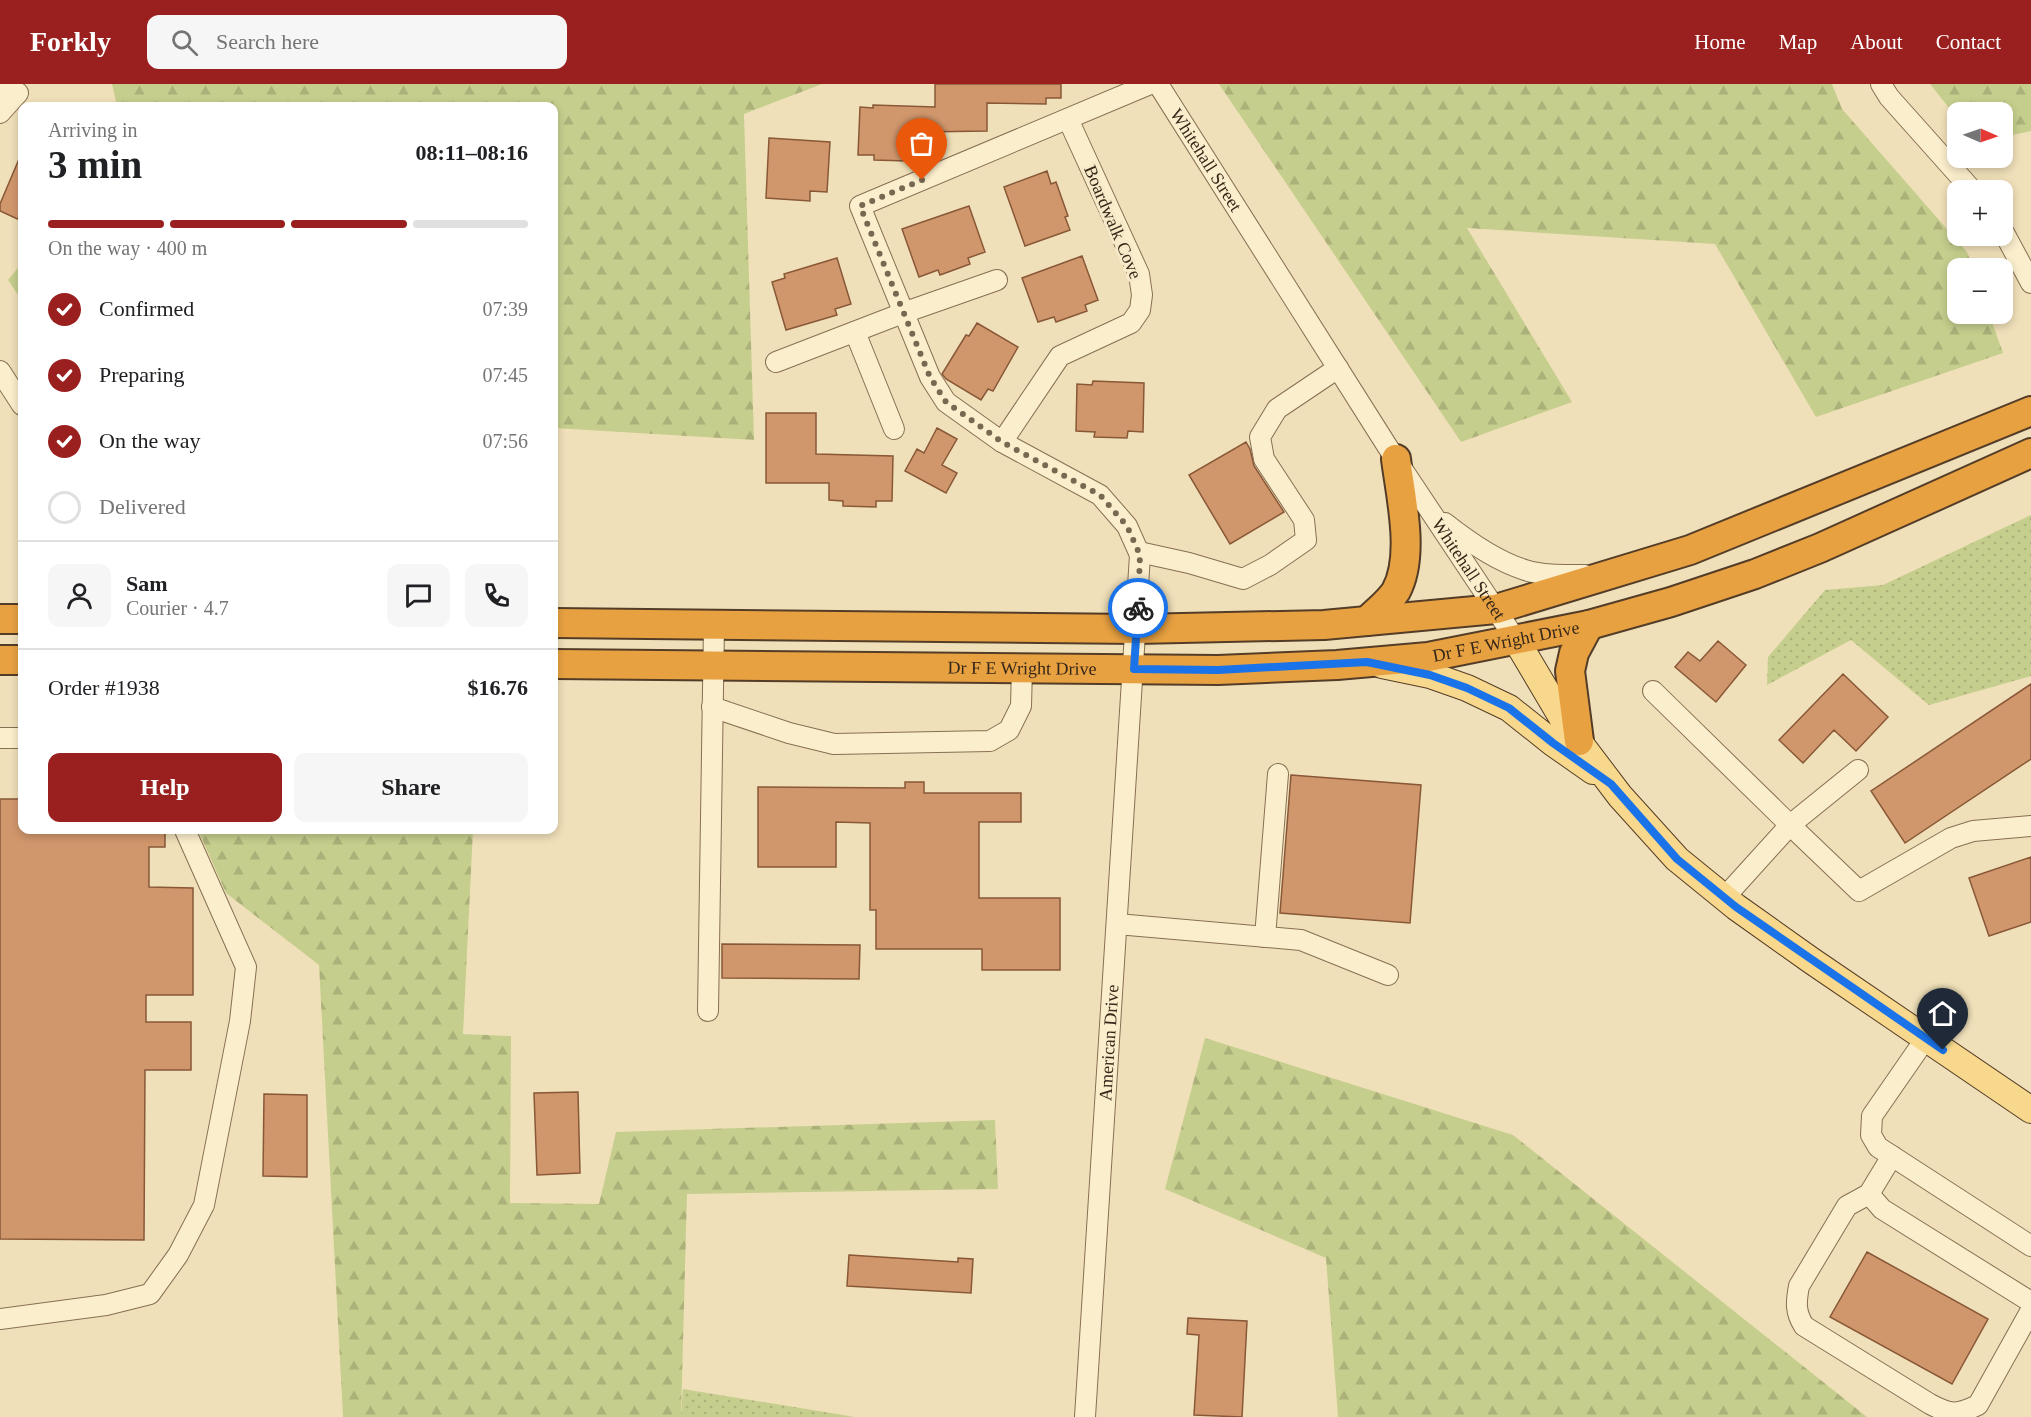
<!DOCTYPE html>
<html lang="en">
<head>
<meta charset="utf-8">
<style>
  :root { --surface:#fff; --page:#f6f6f6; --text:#202124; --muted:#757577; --line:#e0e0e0; --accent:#9a201f }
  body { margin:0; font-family:Georgia,serif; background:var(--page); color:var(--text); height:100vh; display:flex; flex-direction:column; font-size:22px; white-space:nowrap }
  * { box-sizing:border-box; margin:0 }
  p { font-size:20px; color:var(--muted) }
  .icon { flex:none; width:33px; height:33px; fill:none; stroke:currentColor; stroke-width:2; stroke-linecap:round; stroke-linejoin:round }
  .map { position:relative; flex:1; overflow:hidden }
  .panel { position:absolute; left:18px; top:18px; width:540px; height:732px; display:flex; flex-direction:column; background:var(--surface); border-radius:12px; box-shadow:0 3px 9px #0003 }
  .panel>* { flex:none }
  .needle { width:39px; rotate:92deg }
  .tools { position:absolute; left:1947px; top:18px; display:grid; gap:12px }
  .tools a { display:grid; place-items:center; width:66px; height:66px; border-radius:12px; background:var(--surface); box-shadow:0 3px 9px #0003; font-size:30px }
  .pin { position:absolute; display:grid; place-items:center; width:51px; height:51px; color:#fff; margin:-62px -26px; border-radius:50% 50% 50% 0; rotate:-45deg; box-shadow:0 0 6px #0007 }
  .pin .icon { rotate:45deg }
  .courier { position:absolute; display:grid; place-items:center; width:60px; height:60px; margin:-30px; border:4px solid #1a73e8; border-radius:50%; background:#fff; color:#222; box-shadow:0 2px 8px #0007 }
  .overview em { font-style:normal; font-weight:800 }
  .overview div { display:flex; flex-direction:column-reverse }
  .overview { display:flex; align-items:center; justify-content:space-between; height:102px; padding:0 30px }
  h1 { font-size:39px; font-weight:800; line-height:45px }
  .bar { display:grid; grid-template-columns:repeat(4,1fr); gap:9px 6px; align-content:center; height:72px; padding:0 30px }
  .bar i { height:8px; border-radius:4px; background:var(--line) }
  .bar .current { background:var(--accent) }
  .bar p { grid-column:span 4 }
  .line { display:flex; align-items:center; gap:15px; padding:0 30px; border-top:2px solid var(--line) }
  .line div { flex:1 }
  .round { display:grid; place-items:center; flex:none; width:63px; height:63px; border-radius:12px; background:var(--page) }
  ol { padding:0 30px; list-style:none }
  li { display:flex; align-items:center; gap:18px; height:66px }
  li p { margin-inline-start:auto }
  li .icon { padding:6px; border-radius:50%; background:var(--accent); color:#fff; stroke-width:4 }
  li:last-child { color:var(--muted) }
  li i { width:33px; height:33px; border:3px solid var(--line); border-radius:50% }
  .cta { display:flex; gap:12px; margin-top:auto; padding:12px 30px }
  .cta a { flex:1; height:69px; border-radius:12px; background:var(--accent); color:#fff; font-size:24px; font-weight:800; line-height:69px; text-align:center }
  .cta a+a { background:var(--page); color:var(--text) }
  header { display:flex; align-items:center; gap:36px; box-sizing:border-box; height:84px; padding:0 30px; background:var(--accent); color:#fff }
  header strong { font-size:28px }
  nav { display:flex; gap:33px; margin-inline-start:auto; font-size:21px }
  .search { width:420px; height:54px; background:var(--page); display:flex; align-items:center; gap:15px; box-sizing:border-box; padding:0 21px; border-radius:12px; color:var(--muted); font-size:22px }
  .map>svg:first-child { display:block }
  .grass { fill:url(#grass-dots) }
  .forest { fill:url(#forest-firs) }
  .building { fill:#d1976c; stroke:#885837; stroke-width:1.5 }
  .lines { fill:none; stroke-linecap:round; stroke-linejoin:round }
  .minor-casing { stroke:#876f53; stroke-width:22 }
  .major-casing { stroke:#543d28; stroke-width:28 }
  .highway-casing { stroke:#543d28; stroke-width:32 }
  .minor { stroke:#fbeecc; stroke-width:20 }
  .major { stroke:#f8d88c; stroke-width:26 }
  .highway { stroke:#e8a141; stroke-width:28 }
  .done { stroke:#766851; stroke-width:6; stroke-dasharray:0 10.8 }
  .route { stroke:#1a73e8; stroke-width:8 }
  .labels { text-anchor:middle; stroke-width:6; stroke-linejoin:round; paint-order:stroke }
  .street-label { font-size:18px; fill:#352719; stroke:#f7eac9 }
</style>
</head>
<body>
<header>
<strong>Forkly</strong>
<div class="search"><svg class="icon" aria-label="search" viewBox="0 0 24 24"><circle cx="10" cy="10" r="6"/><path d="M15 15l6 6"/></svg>Search here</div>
<nav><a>Home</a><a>Map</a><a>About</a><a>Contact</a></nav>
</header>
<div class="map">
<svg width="2031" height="1333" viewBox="0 0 2031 1333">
  <defs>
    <pattern id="grass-dots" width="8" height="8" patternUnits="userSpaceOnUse" patternTransform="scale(1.5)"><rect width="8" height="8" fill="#c6ce8d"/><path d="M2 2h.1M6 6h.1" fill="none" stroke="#abb179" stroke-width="1.8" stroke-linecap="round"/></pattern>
    <pattern id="forest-firs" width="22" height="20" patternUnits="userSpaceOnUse" patternTransform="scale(1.5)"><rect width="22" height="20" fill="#c6ce8d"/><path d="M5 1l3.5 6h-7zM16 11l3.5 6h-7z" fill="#abb179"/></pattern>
  </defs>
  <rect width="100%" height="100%" fill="#f0e0b9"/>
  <path class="grass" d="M 2031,431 L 2031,592 L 1929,621 L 1851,556 L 1767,601 L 1768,573 L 1825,506 L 1883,501 Z
    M 683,1304 L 683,1305 L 855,1333 L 681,1333 Z"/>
  <path class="forest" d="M 112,0 L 822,0 L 744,30 L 754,356 L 554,344 L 554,22 L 117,22 Z
    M 1219,0 L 1832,0 L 1842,25 L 1967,168 L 1973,184 L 1958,184 L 1958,230 L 1989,230 L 2003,269 L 1816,333 L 1715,160 L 1467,144 L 1572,318 L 1461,358 Z
    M 1930,0 L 2031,0 L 2031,47 L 2003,53 L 2002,28 L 1958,28 L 1957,34 Z
    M 22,179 L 22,217 L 8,196 Z
    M 198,746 L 473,746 L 463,950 L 511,952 L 510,1119 L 599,1120 L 616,1048 L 995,1036 L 998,1105 L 687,1110 L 681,1333 L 343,1333 L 319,881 L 226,809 Z
    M 1205,954 L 1513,1051 L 1867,1333 L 1338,1333 L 1326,1174 L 1165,1105 Z"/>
  <path class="building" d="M 935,0 L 1061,0 L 1061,14 L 1046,14 L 1046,20 L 987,19 L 987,47 L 923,48 L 922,70 L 907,70 L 907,77 L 874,76 L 874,71 L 858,71 L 860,23 L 873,24 L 873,21 L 935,23 Z
    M 769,54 L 830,58 L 827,108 L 810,107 L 810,117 L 766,114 Z
    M 22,68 L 22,137 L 0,127 L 0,120 Z
    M 1047,87 L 1051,100 L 1056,98 L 1068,132 L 1065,133 L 1070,146 L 1025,162 L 1004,103 Z
    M 969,122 L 985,168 L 968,174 L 970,180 L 940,191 L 938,186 L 919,193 L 902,145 Z
    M 1082,172 L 1098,216 L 1085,221 L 1087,227 L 1056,238 L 1054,233 L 1038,238 L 1022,194 Z
    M 837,174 L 851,220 L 835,225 L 837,231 L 786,246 L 772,198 L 785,194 L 784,190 Z
    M 977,239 L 1018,263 L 993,307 L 988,305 L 981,316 L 946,295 L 942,290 L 966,251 L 969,252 Z
    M 1093,297 L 1144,299 L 1143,348 L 1128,347 L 1127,354 L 1094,353 L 1095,348 L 1076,347 L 1077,300 L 1092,301 Z
    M 766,329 L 816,329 L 816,370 L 893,372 L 892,417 L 876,417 L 876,423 L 843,422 L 843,417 L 829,416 L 829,399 L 766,399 Z
    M 937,344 L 957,355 L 942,381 L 957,389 L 946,409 L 905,387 L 917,365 L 924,369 Z
    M 1246,358 L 1250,365 L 1254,382 L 1284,428 L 1230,460 L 1189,391 Z
    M 1718,557 L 1746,581 L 1716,618 L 1675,583 L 1688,568 L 1700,577 Z
    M 1843,590 L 1888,633 L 1856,667 L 1834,646 L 1803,679 L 1779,656 Z
    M 2031,600 L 2031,675 L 1905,759 L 1871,707 Z
    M 1291,691 L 1421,701 L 1410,839 L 1280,829 Z
    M 905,698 L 924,698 L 924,709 L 1021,709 L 1021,738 L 979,738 L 979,814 L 1060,814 L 1060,886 L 982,886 L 982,865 L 876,865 L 876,826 L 870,826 L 870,739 L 836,738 L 836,783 L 758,783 L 758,703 L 905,704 Z
    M 0,715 L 22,715 L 22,746 L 165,746 L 165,763 L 149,763 L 149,803 L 193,804 L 193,911 L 146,911 L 146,938 L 191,938 L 191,986 L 145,986 L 144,1156 L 0,1155 Z
    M 2031,773 L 2031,838 L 1989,852 L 1969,794 Z
    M 722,860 L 860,861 L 859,895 L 722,894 Z
    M 578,1008 L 580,1089 L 537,1091 L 534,1009 Z
    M 264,1010 L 307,1011 L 307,1093 L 263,1092 Z
    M 1867,1168 L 1988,1235 L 1952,1300 L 1830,1233 Z
    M 849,1171 L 958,1178 L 958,1174 L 973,1175 L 971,1209 L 847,1202 Z
    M 1188,1234 L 1247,1237 L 1242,1333 L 1194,1331 L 1199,1251 L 1187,1250 Z"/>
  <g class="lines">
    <g class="minor-casing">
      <g id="minor">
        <path id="s1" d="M 1158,0 L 1389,365 L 1516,556"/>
        <path d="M 1881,0 L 1889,13 L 1972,106"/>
        <path d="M 0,6 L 18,9 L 0,29"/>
        <path d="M 2002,145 L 2031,199"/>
        <path d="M 855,248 L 894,345"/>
        <path d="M 776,278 L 903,229 L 997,196"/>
        <path d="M 0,287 L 22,321"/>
        <path d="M 1002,358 L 1060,272 L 1131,239 L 1140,226 L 1142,211 L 1139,190 L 1068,35"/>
        <path d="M 1445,439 C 1469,458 1496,477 1525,486 C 1544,492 1566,491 1585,491"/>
        <path d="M 1139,468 L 1189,479 L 1243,495 L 1270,481 L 1306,456 L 1304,436 L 1264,375 L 1260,353 L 1277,325 L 1338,284"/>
        <path d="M 1653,607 L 1790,741 L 1858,686"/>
        <path d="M 712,623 L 789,649 L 834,660 L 990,657 L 1009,646 L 1021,622 L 1022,584"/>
        <path d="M 0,654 L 22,654"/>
        <path d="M 1724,814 L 1790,741 L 1859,807 L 1951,754 L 1973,747 L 2031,742"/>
        <path d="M 1117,840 L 1301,856 L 1388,891"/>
        <path d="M 1265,853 L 1278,690"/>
        <path d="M 708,927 L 714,541"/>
        <path d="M 1926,954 L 1872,1032 L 1871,1051 L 1878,1063 L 2031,1162"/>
        <path d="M 1892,1072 L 1869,1110 L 1847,1122 L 1799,1202 C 1796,1218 1795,1228 1804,1242 L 1930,1320 C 1951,1331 1957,1331 1978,1321 L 2031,1226"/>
        <path d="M 1869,1110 L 1882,1125 L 2031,1218"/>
        <path d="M 0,1235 L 106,1221 L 150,1210 L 178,1171 L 204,1121 L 240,937 L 246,883 L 185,746"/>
        <path id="s2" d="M 1085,1333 L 1140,471 L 1127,442 L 1100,411 L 1002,358 L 946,318 L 930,293 L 860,122 L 1150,0"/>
      </g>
    </g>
    <g class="major-casing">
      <path id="major" d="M 1516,556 L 1567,642 L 1620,712 L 1677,775 L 1736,823 L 1812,877 L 2031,1026
        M 1382,581 L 1430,591 L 1467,604 L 1509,624 L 1553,659 L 1593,687"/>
    </g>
    <g class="highway-casing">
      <g id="highway">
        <path d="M 0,535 L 22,535"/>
        <path d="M 1367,537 C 1376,528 1389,518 1396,507 C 1415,472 1401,414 1396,375"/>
        <path d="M 554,539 L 1137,545 L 1324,541 L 1496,525 L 1690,466 L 2031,327"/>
        <path d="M 0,576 L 22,576"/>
        <path id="s3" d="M 554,580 L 1218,586 L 1337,581 L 1428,573 L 1589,541 L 1671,518 L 1755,490 L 1820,464 L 2031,369"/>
        <path d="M 1579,657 L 1570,587 L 1574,569 L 1589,541"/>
      </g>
    </g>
    <use href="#minor" class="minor"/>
    <use href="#major" class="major"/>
    <use href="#highway" class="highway"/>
  </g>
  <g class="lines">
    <path class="done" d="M 922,96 L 860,122 L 930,293 L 946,318 L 1002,358 L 1100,411 L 1127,442 L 1140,471 L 1138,524"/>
    <path class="route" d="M 1138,524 L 1134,585 L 1218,586 L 1367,578 L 1430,591 L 1467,604 L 1509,624 L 1553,659 L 1611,700 L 1677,775 L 1736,823 L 1943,966"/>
  </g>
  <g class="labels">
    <g class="street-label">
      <text dy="6" stroke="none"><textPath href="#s1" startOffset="90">Whitehall Street</textPath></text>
      <text transform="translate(1113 138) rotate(67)" y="6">Boardwalk Cove</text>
      <text dy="6" stroke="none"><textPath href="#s1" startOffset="576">Whitehall Street</textPath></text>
      <text dy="6" stroke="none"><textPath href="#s3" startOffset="954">Dr F E Wright Drive</textPath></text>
      <text dy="6" stroke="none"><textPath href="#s3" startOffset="468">Dr F E Wright Drive</textPath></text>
      <text dy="6" stroke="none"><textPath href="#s2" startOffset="375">American Drive</textPath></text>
    </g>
  </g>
</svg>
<div class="tools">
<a><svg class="needle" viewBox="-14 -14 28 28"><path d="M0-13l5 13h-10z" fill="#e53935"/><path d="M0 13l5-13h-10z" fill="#757577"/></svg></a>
<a>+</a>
<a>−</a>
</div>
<div class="pin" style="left:922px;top:96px;background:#ea580c"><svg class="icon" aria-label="bag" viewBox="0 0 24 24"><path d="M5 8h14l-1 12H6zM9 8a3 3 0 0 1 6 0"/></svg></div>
<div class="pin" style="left:1943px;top:966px;background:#1f2937"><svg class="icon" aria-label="home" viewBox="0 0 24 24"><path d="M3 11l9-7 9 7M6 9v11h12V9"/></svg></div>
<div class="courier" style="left:1138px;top:524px"><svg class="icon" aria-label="bike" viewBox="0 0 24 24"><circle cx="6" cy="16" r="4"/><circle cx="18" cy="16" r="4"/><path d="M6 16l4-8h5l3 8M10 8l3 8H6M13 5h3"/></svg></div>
<section class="panel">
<div class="overview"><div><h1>3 min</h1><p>Arriving in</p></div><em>08:11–08:16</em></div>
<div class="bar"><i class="current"></i><i class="current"></i><i class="current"></i><i></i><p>On the way · 400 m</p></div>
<ol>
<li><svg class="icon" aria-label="check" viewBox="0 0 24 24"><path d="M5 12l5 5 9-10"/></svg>Confirmed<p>07:39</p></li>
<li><svg class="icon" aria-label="check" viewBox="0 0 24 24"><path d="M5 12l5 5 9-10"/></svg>Preparing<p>07:45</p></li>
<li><svg class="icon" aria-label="check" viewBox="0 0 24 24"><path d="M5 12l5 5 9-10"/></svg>On the way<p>07:56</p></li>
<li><i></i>Delivered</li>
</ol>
<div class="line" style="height:108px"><a class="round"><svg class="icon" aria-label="person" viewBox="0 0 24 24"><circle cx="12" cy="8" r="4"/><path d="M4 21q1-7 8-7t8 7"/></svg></a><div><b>Sam</b><p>Courier · 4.7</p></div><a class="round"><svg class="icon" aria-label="chat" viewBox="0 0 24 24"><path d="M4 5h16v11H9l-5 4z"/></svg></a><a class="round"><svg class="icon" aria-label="phone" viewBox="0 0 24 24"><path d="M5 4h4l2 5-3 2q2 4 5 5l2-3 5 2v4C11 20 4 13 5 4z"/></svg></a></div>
<div class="line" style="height:78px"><div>Order #1938</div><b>$16.76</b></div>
<div class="cta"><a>Help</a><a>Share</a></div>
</section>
</div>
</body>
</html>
